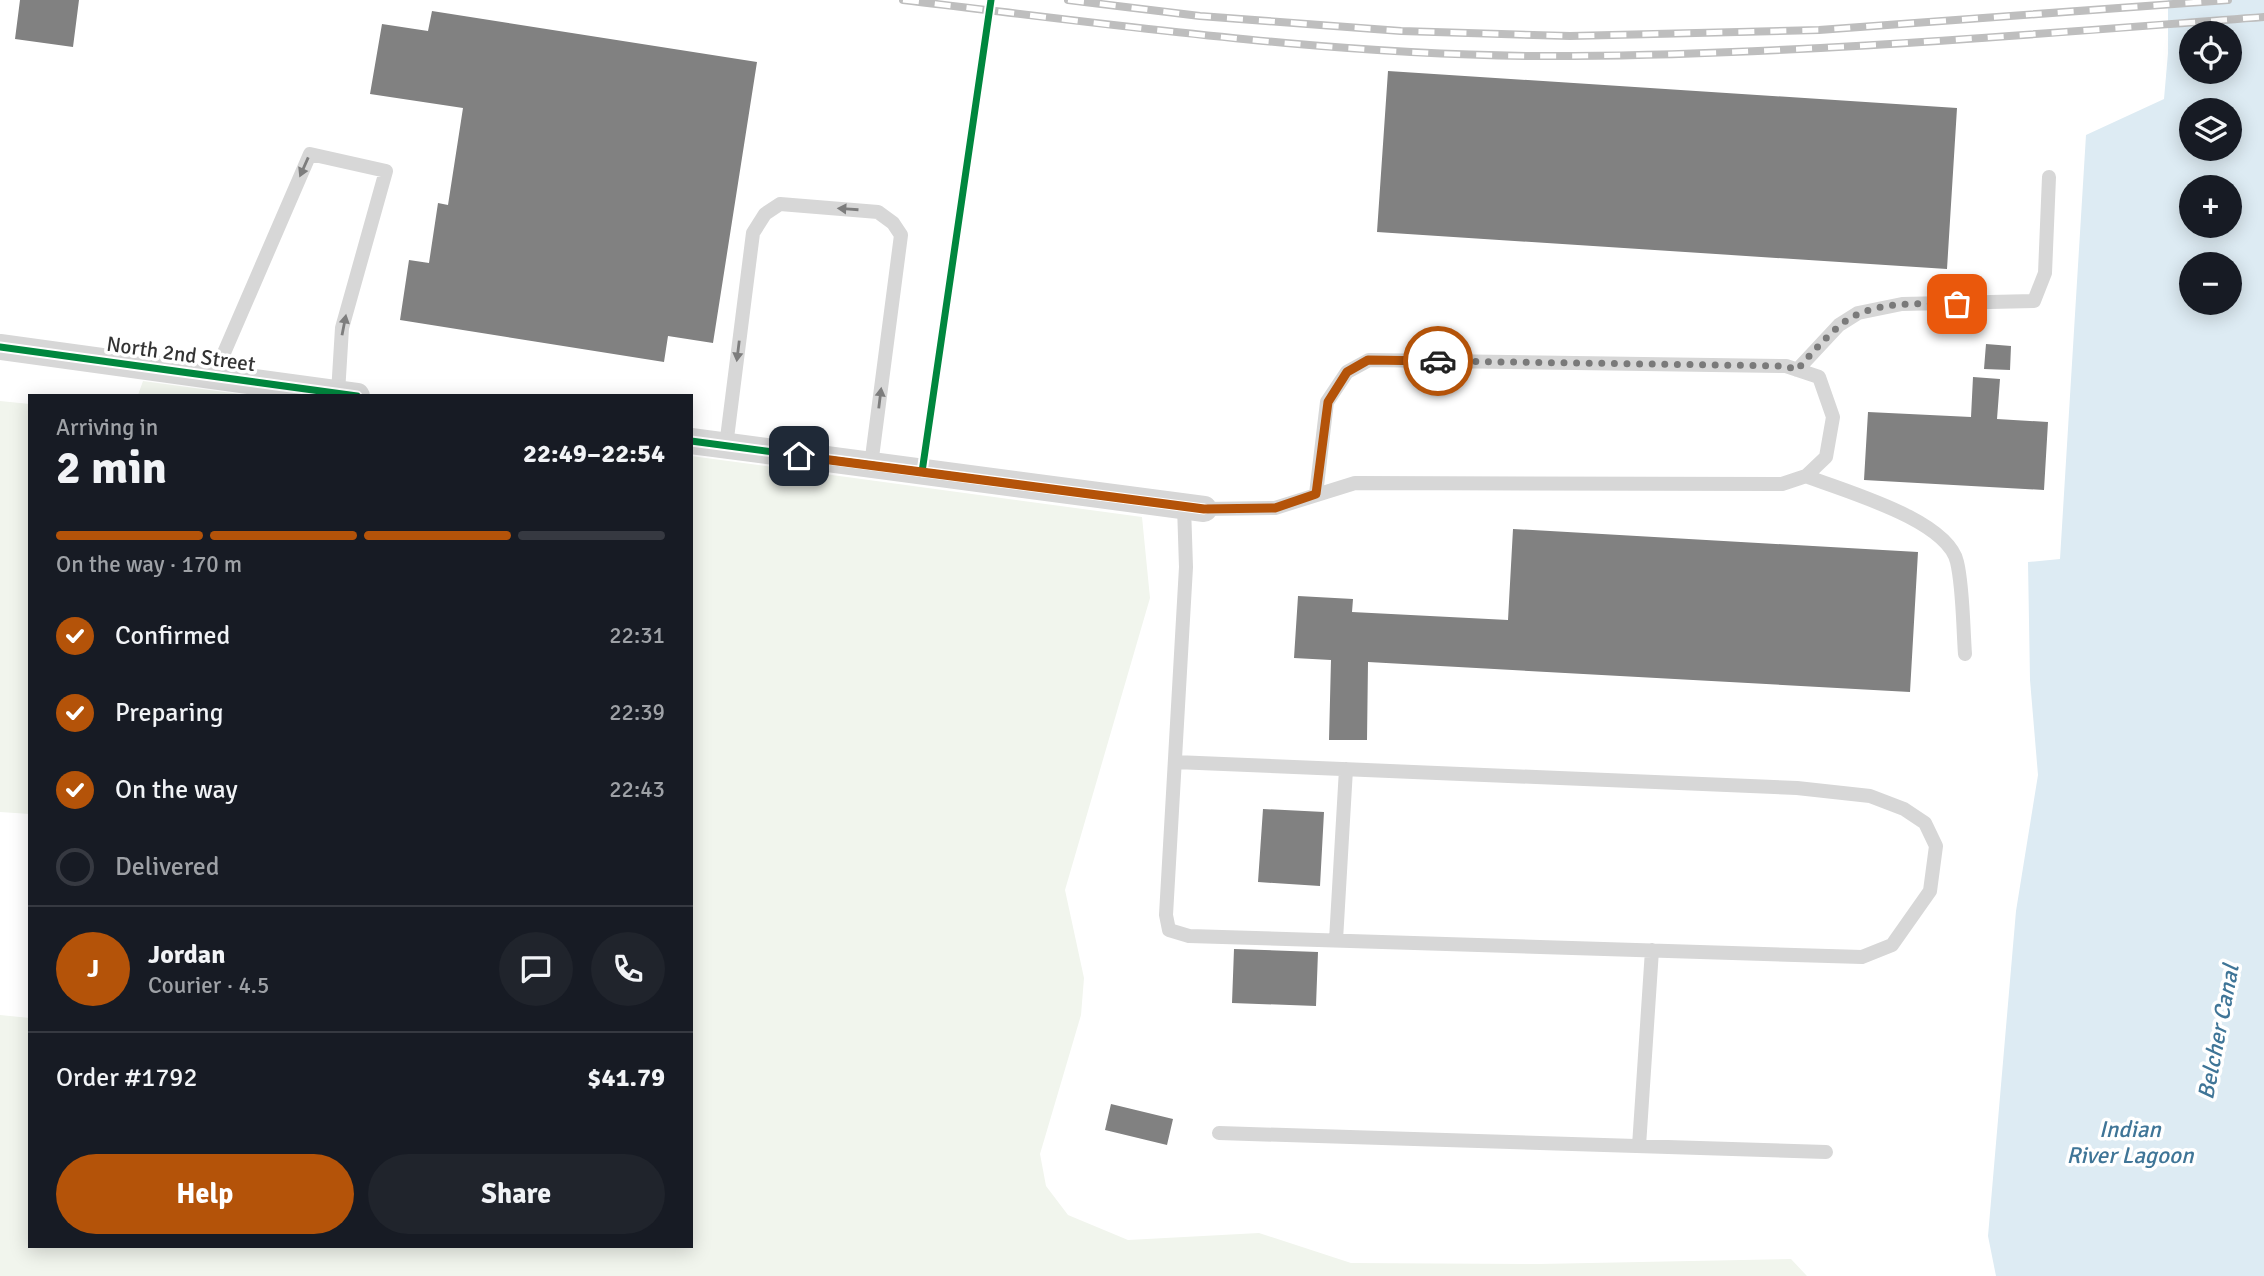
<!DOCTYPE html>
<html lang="en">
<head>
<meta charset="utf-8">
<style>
  :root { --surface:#171b24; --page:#20242c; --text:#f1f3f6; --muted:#9ea1a6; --line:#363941; --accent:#b45309 }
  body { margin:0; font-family:Signika,sans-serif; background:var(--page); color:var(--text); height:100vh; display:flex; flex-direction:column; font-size:26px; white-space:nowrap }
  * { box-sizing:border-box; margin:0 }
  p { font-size:23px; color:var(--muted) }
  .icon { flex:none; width:38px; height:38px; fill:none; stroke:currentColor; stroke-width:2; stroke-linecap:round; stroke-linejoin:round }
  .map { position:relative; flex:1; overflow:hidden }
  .drawer { position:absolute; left:28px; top:394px; width:665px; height:854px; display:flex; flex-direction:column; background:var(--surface); border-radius:0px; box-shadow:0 4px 18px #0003 }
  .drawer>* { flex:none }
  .fabs { position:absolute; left:2179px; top:21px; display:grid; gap:14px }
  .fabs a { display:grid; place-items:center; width:63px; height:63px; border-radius:50%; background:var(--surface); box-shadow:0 4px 18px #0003; font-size:35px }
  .pin { position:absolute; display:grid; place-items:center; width:60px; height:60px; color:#fff; margin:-30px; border-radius:14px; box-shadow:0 4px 10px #0006 }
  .courier { position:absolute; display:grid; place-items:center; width:70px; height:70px; margin:-35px; border:5px solid #b45309; border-radius:50%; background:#fff; color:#222; box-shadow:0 2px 9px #0007 }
  .head em { font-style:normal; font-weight:700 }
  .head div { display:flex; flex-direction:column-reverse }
  .head { display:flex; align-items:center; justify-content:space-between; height:119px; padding:0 28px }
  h1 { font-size:46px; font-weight:700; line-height:52px }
  .bar { display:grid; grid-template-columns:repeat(4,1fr); gap:10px 7px; align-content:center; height:84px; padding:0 28px }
  .bar i { height:9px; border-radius:5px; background:var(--line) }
  .bar .active { background:var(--accent) }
  .bar p { grid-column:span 4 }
  .line { display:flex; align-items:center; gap:18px; padding:0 28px; border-top:2px solid var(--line) }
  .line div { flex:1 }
  .round { display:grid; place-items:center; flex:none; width:74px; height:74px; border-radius:37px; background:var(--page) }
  ol { padding:0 28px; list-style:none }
  li { display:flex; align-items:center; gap:21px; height:77px }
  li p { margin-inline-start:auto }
  li .icon { padding:7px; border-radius:50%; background:var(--accent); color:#fff; stroke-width:4 }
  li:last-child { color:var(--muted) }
  li i { width:38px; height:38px; border:4px solid var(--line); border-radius:50% }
  .action { display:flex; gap:14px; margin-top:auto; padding:14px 28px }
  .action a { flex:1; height:80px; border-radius:42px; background:var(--accent); color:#fff; font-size:28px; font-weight:700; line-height:80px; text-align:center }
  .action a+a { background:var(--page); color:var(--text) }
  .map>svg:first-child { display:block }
  .green { fill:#f1f5ed }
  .water { fill:#ddebf3; fill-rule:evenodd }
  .building { fill:#818181 }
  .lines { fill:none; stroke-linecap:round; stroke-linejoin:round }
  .lane { stroke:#d7d7d7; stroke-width:14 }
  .street { stroke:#d7d7d7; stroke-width:26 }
  .rail-casing { stroke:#bebebe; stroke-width:8 }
  .rail { stroke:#fff; stroke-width:5; stroke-dasharray:16; stroke-linecap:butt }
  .cycleway-casing { stroke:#fff; stroke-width:11 }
  .cycleway { stroke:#00873e; stroke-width:7 }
  .oneway { fill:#7d7d7d }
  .done { stroke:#7a7a7a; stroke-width:7; stroke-dasharray:0 12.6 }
  .route { stroke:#b45309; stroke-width:9 }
  .labels { text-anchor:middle; stroke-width:7; stroke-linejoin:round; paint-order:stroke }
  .street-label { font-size:21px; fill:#333; stroke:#fff }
  .water-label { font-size:23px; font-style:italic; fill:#3f7597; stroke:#fff }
</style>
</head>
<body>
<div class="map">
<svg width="2264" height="1276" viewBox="0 0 2264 1276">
  <rect width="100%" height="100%" fill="#fff"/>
  <path class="green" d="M 143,381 L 246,395 L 138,395 Z
    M 0,401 L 30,404 L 30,814 L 0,812 Z
    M 691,456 L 1142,517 L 1150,598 L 1065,890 L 1084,978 L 1081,1015 L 1040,1154 L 1046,1186 L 1068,1215 L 1128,1240 L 1259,1233 L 1351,1263 L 1539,1264 L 1791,1259 L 1807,1276 L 0,1276 L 0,1015 L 30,1018 L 30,1246 L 691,1246 Z"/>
  <path class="water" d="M 2168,0 L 2264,0 L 2264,1276 L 1996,1276 L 1988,1236 L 2016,911 L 2038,775 L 2030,680 L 2028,562 L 2060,559 L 2086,135 L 2164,99 L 2168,53 ZM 2191,33 L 2230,33 L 2230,72 L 2191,72 ZM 2191,110 L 2230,110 L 2230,149 L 2191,149 ZM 2191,187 L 2230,187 L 2230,226 L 2191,226 ZM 2191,264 L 2230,264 L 2230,303 L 2191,303 Z"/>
  <path class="building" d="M 20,0 L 79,0 L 73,47 L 15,39 Z
    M 432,11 L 757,62 L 713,343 L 668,336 L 664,362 L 400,320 L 409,260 L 429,263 L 438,203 L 448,205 L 463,108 L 370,94 L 382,24 L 428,31 Z
    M 1388,71 L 1957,108 L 1947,269 L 1377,232 Z
    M 1986,344 L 2011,346 L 2010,370 L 1984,369 Z
    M 1973,377 L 2000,379 L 1997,419 L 2048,422 L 2044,490 L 1864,480 L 1868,412 L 1971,417 Z
    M 1513,529 L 1918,552 L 1910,692 L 1368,662 L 1367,740 L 1329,740 L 1331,660 L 1294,658 L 1298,596 L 1353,599 L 1352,612 L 1508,620 Z
    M 1263,809 L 1324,812 L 1320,886 L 1258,882 Z
    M 1234,949 L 1318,952 L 1316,1006 L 1232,1003 Z
    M 1111,1104 L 1173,1119 L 1167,1145 L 1105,1130 Z"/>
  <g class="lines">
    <path class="lane" d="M 1797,370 L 1839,325 L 1858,313 L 1902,304 L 2034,301 L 2045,273 L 2049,177
      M 214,376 L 310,154 L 386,171 L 342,328 L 338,393
      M 726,446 L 753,233 L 765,214 L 780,204 L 878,212 L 893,223 L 901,235 L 871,465
      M 1806,476 C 1843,491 1947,519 1957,562 C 1963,587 1963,627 1965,654
      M 1204,509 L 1275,508 L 1355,483 L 1782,484 L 1806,476 L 1826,457 L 1833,417 L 1819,377 L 1786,366 L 1369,360 L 1347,372 L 1327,402 L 1316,494
      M 1175,762 L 1797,788 L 1870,796 L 1904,809 L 1925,823 L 1936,846 L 1930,891 L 1892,945 L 1862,957 L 1189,936 L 1169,930 L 1166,915 L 1186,567 L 1184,506
      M 1336,940 L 1346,769
      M 1219,1133 L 1826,1152
      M 1639,1146 L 1652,950"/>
    <path class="street" d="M 0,347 L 357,396
      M 691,441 L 1204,509"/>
    <g class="rail-casing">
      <path id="rail" d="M 903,0 C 1125,26 1349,58 1573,56 C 1804,54 2034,34 2264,17
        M 1068,0 L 1200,16 L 1401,31 L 1570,36 L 1819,30 L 2228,0"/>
    </g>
    <use href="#rail" class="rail"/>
    <g class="cycleway-casing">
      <path id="cycleway" d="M 0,347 L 357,396
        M 691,441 L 1204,509
        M 922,472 L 991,0"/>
    </g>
    <use href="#cycleway" class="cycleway"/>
  </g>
  <defs><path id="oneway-solid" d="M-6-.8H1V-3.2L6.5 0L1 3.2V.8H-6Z" transform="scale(1.75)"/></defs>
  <g class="oneway">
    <use href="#oneway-solid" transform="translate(304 167) rotate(114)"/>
    <use href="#oneway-solid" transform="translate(848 209) rotate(-176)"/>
    <use href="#oneway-solid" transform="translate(344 325) rotate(-79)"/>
    <use href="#oneway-solid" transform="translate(738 351) rotate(97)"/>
    <use href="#oneway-solid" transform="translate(880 398) rotate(-83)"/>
  </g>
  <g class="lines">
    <path class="done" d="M 1438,361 L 1786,366 L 1797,370 C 1810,355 1823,340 1838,327 C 1869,299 1919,304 1957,304"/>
    <path class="route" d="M 799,456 L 1204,509 L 1275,508 L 1316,494 L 1328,402 L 1347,372 L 1368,360 L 1438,361"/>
  </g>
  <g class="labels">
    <g class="street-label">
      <text transform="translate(181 354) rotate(8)" y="7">North 2nd Street</text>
    </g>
    <g class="water-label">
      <text transform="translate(2218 1032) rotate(-79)" y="8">Belcher Canal</text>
      <text x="2130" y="1137">Indian<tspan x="2130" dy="26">River Lagoon</tspan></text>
    </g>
  </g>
</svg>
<div class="fabs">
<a><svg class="icon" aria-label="locate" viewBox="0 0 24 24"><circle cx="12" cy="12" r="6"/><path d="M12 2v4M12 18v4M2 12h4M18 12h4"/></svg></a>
<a><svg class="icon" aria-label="layers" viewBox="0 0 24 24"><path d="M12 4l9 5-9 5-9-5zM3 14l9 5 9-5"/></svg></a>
<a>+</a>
<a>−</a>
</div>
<div class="pin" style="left:1957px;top:304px;background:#ea580c"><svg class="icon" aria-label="bag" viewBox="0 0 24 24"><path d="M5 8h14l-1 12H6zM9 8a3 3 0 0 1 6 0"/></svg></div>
<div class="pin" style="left:799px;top:456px;background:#1f2937"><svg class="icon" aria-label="home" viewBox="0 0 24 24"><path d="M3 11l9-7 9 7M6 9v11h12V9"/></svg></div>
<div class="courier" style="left:1438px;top:361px"><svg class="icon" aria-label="car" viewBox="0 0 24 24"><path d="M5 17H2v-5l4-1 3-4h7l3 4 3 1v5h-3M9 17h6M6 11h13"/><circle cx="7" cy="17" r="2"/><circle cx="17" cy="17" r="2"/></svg></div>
<section class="drawer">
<div class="head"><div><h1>2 min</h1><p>Arriving in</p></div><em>22:49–22:54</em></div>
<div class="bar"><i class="active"></i><i class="active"></i><i class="active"></i><i></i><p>On the way · 170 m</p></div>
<ol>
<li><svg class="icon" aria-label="check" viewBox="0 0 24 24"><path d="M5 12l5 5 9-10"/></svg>Confirmed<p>22:31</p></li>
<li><svg class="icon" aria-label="check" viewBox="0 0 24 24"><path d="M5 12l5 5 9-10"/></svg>Preparing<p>22:39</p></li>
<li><svg class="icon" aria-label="check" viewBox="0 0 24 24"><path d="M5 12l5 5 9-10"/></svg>On the way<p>22:43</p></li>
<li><i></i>Delivered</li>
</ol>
<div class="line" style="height:126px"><b class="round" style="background:var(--accent);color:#fff">J</b><div><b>Jordan</b><p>Courier · 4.5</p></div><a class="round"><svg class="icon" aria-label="chat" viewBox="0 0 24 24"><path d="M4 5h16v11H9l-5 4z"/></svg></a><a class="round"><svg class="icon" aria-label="phone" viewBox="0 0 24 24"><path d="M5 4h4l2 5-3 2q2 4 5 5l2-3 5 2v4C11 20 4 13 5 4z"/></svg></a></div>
<div class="line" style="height:91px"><div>Order #1792</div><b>$41.79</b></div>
<div class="action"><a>Help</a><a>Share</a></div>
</section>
</div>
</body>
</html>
